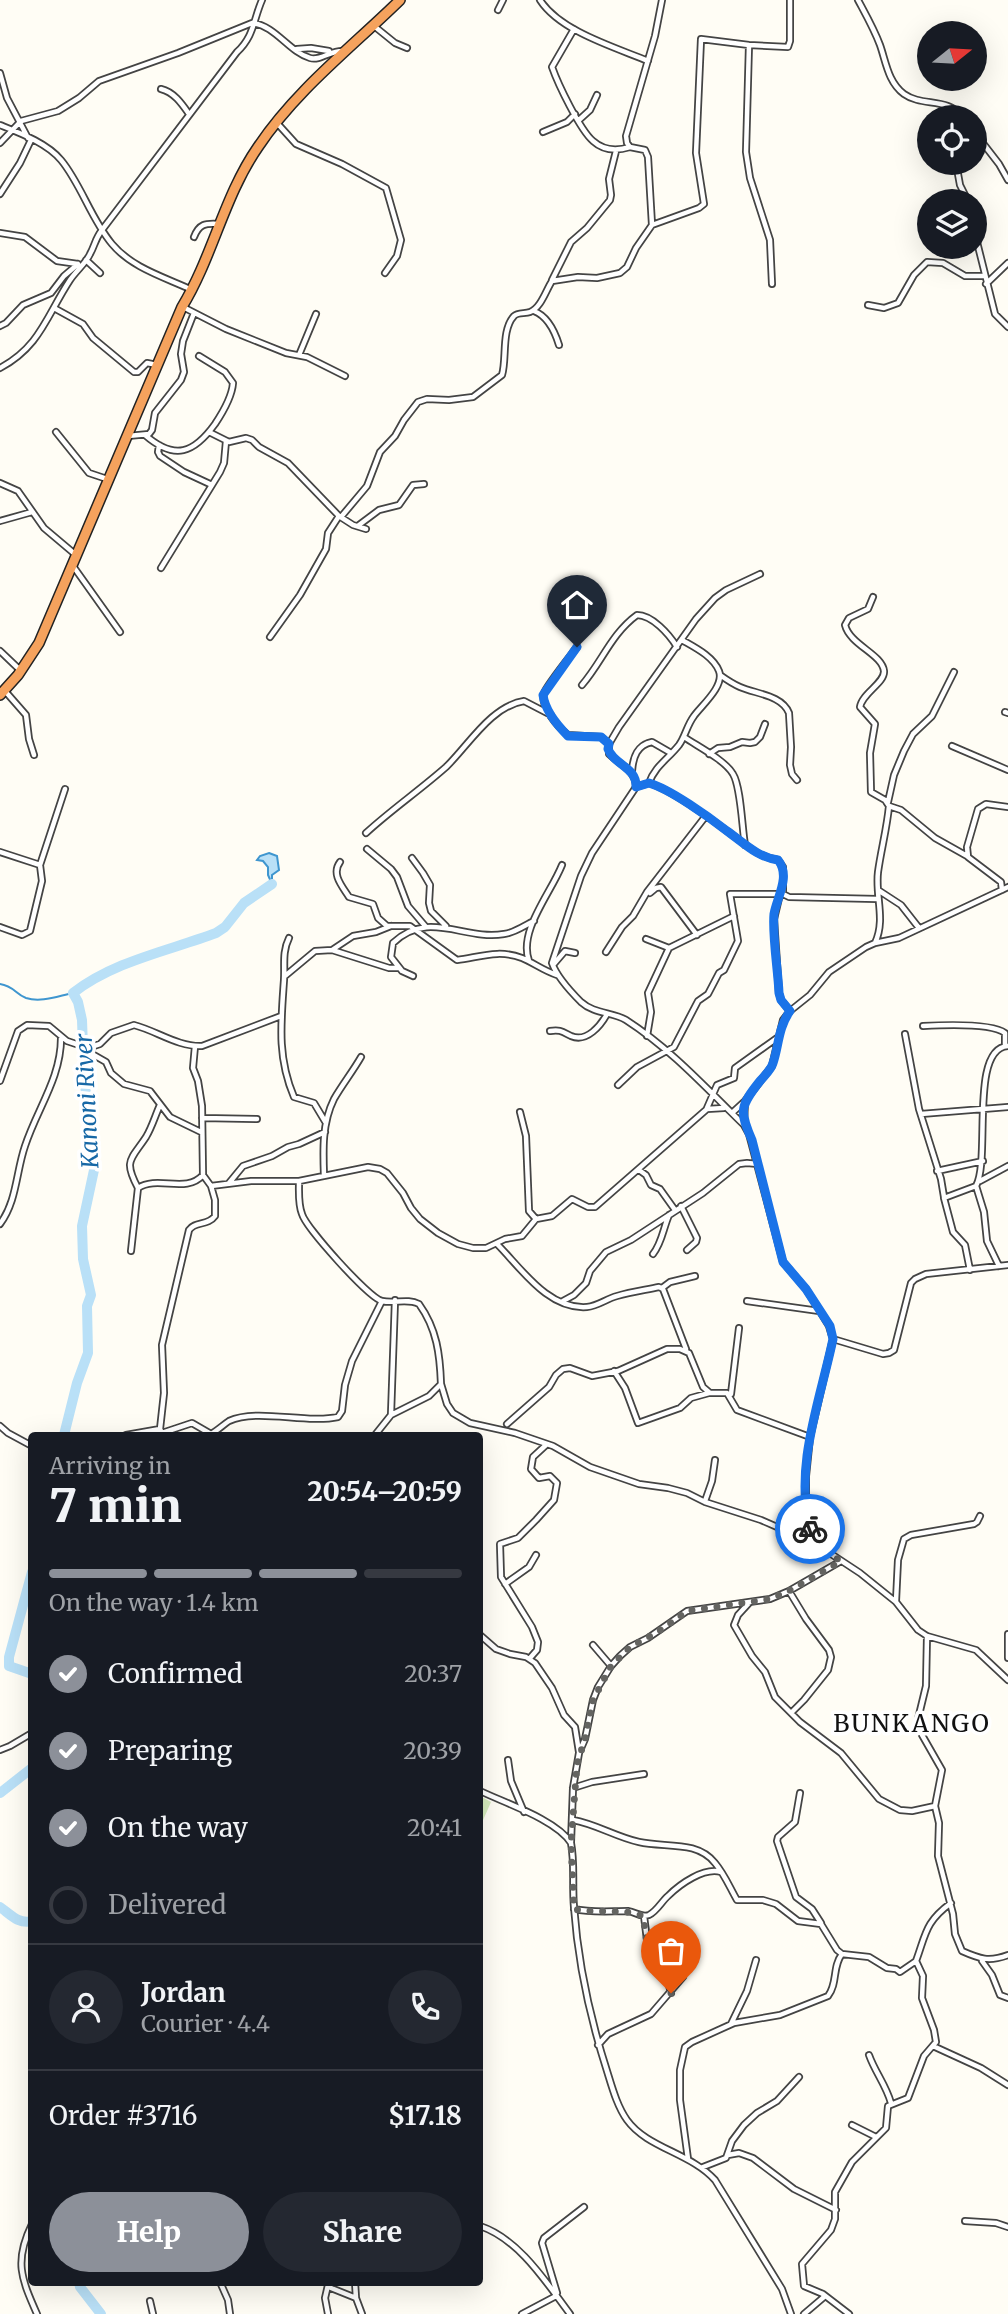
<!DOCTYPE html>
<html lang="en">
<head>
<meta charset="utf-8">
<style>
  :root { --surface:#171b24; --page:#242831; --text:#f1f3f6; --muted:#9ea1a6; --line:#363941; --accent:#8c9099 }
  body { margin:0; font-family:Merriweather,serif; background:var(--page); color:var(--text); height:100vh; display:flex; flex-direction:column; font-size:26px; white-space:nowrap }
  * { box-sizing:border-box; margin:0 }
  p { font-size:23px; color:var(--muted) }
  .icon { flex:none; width:38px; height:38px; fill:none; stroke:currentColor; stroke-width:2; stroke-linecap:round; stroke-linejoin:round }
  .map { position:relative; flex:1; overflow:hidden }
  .panel { position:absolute; left:28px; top:1432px; width:455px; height:854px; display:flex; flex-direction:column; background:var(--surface); border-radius:7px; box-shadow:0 7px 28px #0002 }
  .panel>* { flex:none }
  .needle { width:46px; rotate:72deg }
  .controls { position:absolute; left:917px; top:21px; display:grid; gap:14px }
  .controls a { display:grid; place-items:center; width:70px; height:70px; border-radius:50%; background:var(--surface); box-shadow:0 7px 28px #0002; font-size:35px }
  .pin { position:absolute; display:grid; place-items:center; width:60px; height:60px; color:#fff; margin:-72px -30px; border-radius:50% 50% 50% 0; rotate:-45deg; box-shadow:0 0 7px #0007 }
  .pin .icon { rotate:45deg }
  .courier { position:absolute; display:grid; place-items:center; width:70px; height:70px; margin:-35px; border:5px solid #1a73e8; border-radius:50%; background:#fff; color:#222; box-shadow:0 2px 9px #0007 }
  .overview em { font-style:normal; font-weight:800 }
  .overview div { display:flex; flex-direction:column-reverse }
  .overview { display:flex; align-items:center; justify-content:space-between; height:119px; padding:0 21px }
  h1 { font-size:46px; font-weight:800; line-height:52px }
  .bar { display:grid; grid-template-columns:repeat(4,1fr); gap:10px 7px; align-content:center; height:84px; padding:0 21px }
  .bar i { height:9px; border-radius:5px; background:var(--line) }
  .bar .current { background:var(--accent) }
  .bar p { grid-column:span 4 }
  .line { display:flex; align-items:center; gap:18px; padding:0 21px; border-top:2px solid var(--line) }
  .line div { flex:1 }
  .round { display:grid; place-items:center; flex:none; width:74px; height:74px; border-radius:37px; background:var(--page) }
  ol { padding:0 21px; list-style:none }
  li { display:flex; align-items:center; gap:21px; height:77px }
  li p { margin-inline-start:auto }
  li .icon { padding:7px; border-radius:50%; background:var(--accent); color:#fff; stroke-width:4 }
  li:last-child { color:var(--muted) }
  li i { width:38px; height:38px; border:4px solid var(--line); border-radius:50% }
  .action { display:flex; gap:14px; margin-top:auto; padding:14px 21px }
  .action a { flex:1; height:80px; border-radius:42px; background:var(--accent); color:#fff; font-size:28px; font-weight:800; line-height:80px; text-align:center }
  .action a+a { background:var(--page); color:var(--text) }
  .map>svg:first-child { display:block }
  .green { fill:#d5ebbd }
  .water { fill:#b9e0f7; stroke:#3f96cf; stroke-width:2 }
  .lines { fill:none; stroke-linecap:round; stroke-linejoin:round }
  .stream { stroke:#3f96cf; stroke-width:2 }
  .river { stroke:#b9e0f7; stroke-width:10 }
  .street-casing { stroke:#444; stroke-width:8 }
  .highway-casing { stroke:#222; stroke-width:12 }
  .street { stroke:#fff; stroke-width:4.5 }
  .highway { stroke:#f5a25d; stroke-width:9 }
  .done { stroke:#646461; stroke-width:7; stroke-dasharray:0 12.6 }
  .route { stroke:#1a73e8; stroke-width:9 }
  .labels { text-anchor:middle; stroke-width:7; stroke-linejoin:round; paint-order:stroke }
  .water-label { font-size:23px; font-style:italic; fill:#1768a6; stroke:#fff }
  .quarter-label { font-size:24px; letter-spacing:2px; fill:#111; stroke:#fff }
</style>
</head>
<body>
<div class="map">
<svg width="1008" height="2314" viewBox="0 0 1008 2314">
  <rect width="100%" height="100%" fill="#fffdf5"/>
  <path class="green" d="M 480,1796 L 491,1802 L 480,1827 Z"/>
  <path class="water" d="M 269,853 L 277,856 L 279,870 L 272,875 L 272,884 L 268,875 L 268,867 L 263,861 L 257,860 L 260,856 Z"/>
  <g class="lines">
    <path class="stream" d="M 0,984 C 14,986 15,994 26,998 C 41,1003 58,996 73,993"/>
    <path class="river" d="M 64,1435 L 77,1383 L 88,1353 L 87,1306 L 91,1295 L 83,1259 L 82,1226 L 94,1170 L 84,1075 L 82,1020 L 78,1002 L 73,993 C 114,961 168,951 216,933 L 225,927 L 244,903 L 272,884
      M 32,1572 L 9,1657 L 9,1666 L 32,1674
      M 0,1793 L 32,1768
      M 0,1907 C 10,1914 19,1925 32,1921
      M 79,2282 L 80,2287 L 101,2314"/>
    <g class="street-casing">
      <path id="street" d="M 540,0 C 560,31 614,47 648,61
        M 858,0 C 866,15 874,29 880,45 C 886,62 888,82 904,94 C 922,107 948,97 963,117
        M 498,10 L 503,0
        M 374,26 L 395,43 L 407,48
        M 574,29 L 552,67 C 558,84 580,130 593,141 C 604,151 617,151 630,147
        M 749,45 L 746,152 L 750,178 L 770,240 L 772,284
        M 297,49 L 311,48 L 329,51
        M 0,73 L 7,98 L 28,138
        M 161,89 C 174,92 182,104 189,114
        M 579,120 L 590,110 L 597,95
        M 277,123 L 296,144 L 342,164 L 386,188 L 401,240 L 397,256 L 385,273
        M 0,125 C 20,133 47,143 61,160 C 81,184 91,219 112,244 C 132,268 164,277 192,290
        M 543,132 L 567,122 L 575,114
        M 975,133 L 999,164 L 1008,180
        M 0,143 L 21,121 L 58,111 L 79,98 L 99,81 L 178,53 L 252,23 C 275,25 289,52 310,58 C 320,61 330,51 342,51
        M 956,163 L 960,185 L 968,201
        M 0,194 L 20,163 L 31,140
        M 652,225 L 648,157 L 645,150 L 630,147 L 627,143 L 626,136 L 655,36 L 662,0
        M 0,233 L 25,237 L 57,261 L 78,264
        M 975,234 L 995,314 L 1008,327
        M 194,237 C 199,224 205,223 219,224
        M 86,260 L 100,273
        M 552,280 L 571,242 L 587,228 L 610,200 L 611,195 L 609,179 L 616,151
        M 986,284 L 1008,263
        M 868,305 L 884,308 L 898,303 L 914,275 L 927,262 L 943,263 L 965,276 L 984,276
        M 183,307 L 226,329 L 286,353 L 307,357 L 345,376
        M 54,308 L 83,324 L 93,338 L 134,372 L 138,372 L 147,363 L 157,365
        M 534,311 C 547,316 555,332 559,345
        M 0,326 L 6,323 L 23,305 L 51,293 L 64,276 L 78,264
        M 299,355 L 316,314
        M 0,368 C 40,347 47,315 70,280 C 76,271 86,263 90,254 C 95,245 95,239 102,230 L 237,52 C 254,36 253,21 262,0
        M 56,432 L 89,473 L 107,479
        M 209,432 L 229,442 L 246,438 L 252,440 L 259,447 L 288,463 L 339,516 L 353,525 L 366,529
        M 145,435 C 175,461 194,453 215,424 C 223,412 232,397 233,383 L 225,372 L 199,356
        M 128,436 L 149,434 L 152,430 L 155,413 L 181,380 L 184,372 L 181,354 L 183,341 L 194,313
        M 159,445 L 158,452 L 160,456 L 184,472 L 212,485
        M 0,483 L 18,491 L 44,528 L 76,555
        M 341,517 L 367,486 L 380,452 L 395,436 L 404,420 L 418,402 L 427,399 L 449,400 L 473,397 L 502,375 C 507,359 501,330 514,316 C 518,312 525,314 530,312 C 541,308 546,290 552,281 L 578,277 L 597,278 L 620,273 L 627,267 L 636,248 L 652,225 L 699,208 L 704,204 L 696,153 L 701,39 L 749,45 L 788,47 L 790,41 L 790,0
        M 0,521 L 32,512
        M 359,525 L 379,510 L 399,505 L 413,485 L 424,484
        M 73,566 L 120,632
        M 161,568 L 220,472 L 224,463 L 226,441
        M 760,574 L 726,590 L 715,598 L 696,619 L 619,727 L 609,744 L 609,754 C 620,765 636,770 636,787 L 592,853 L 581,876 L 552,963 C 557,977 571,992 581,1002 C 594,1014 613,1012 626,1020 C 671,1049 707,1089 744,1125 L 749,1134 L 783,1262 L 806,1289 L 829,1326 L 833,1339 L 810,1437 L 806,1476 L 806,1511 L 812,1535 L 819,1546 L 860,1573 L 896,1602 L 918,1630 L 927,1636 L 976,1650 L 1008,1680
        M 873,597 L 868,609 L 849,618 L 845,625 C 850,645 882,654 884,671 C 885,683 862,693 860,707 L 875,724 L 870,753 L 871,792 L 885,800 L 889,806 C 887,828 881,850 878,872 C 875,896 886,920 875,943
        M 270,637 L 300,595 L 326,549 L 328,533 L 339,516
        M 577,647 C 571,655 546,686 544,693 C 540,707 558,727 568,735 L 601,737 L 609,744
        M 0,651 L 20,670
        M 720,675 C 727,680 733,684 740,687 C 756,694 782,695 789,713 L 791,747 L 790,765 L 792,774 L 797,780
        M 582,685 C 602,662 611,634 637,615 C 652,615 669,634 677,647
        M 5,691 L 26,715 L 29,739 L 34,755
        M 1005,712 L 1008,713
        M 684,737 C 697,746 725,760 733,774 C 741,787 742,828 745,845
        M 952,746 L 1008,770
        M 709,754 L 718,748 L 730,747 L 742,742 L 750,743 L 755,742 L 760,737 L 765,724
        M 632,771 C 633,757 637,745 652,742 L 671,753
        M 649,783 C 655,766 668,759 679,745 C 685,737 687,725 694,716 C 701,706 725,686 719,671 C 713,656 694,647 682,640
        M 636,787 L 649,783 C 669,789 709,817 727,831 C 744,843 757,857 778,860 L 783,867 L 783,894 L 789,897 L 877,899
        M 888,802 L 894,775 L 904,751 L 913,734 L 932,716 L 954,672
        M 889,806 L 901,810 L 935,838 L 967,856
        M 366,833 C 391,810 420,790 446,767 C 468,746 491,706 524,701 L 551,715
        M 367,849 L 391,869 L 397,877 L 408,906 L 426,927
        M 0,852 L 40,865
        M 412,858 L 423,873 L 430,885 L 429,903 L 431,911 L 446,926
        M 340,862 C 331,874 342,886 349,897 L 373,904 L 378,918 L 387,926 L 410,926 L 457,960 C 480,957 499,949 522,958 C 534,963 544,971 557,975
        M 878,890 L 901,905 L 919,928
        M 1002,890 L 1001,882 L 968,857 L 967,847 L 978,809 L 986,804 L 1008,807
        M 650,893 L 656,888 L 661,887 L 697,935
        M 780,894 L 774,919 L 779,993 L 781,1000 L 790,1011
        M 0,927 L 22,935 L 30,931 L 42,881 L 40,865 L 65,789
        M 289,938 C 282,952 285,965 284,980 C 281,1023 277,1057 294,1097 L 314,1103 L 326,1123
        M 646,939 L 669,948 L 734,916
        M 332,950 L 389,968 L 398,968
        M 606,952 L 622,927 L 633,916 L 647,892 L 705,817
        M 529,961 C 518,931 551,893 562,865
        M 553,965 L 565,951 L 575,953
        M 285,976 L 315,951 L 332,950 L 353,936 L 376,932 L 391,926
        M 413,976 L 402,971 L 391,957 L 393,943 C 429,909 464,941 504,934 C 515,933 525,925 534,921
        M 923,1026 C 942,1025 991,1023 1005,1033 L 1005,1046
        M 550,1031 C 560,1029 563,1032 571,1036 C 587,1043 601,1025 607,1014
        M 905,1034 L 919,1109 L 941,1179 L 944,1197
        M 647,1036 L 651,1012 L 648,993 L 669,948
        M 195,1046 L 193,1068 L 198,1081 L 202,1106 L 203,1175 L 211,1186
        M 91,1047 L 92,1054 L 106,1062 L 111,1073 L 124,1084 L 150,1091 L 170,1117 L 201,1132
        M 0,1081 L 18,1031 L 27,1025 L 49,1026 L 67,1041 L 88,1048 L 100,1044 L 111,1033 L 134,1025 C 157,1031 178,1047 202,1046 L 281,1016
        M 618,1085 L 637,1067 L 674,1047 L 698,1001 L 708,994 L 719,973 L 724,970 L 738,941 L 730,894 L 780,894
        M 707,1108 L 717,1085 L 734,1078 L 735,1068 L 777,1038
        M 520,1112 L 526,1136 L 529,1211 L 536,1219
        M 732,1113 L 744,1102
        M 921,1114 L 1008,1107
        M 202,1118 L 257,1119
        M 744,1124 L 745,1101 L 772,1066 L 783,1020 L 790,1011 L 810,995 L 829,972 L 866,947 L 875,943 L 899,938 L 1008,887
        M 639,1170 L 646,1175 L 651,1185 L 660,1189 L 675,1210
        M 937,1171 L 983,1161
        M 324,1176 C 323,1150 322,1123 334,1099 C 342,1085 353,1071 361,1057
        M 299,1181 C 299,1192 298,1204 302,1214 C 306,1228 369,1298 382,1301 C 395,1304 407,1298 419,1304 C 437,1329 440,1355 441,1384
        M 980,1181 L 1008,1166
        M 229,1183 L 243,1166 L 272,1156 L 288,1147 L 299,1144 L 325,1132
        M 976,1186 L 984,1212 L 987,1241 L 999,1266
        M 138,1188 C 123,1160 131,1160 146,1137 C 152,1127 155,1116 160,1105
        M 681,1206 L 697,1238 L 696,1242 L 687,1250
        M 0,1224 C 17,1201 16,1172 25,1146 C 37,1109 61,1078 61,1038
        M 497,1244 C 521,1268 548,1310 587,1307 C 598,1306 606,1299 617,1296 C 631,1292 645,1290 659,1287 L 663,1289 L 686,1349
        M 131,1251 L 138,1188 C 158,1175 186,1194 203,1175
        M 653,1254 C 662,1243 663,1229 669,1215
        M 970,1270 L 965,1245 L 953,1232 L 944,1198 L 976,1186 C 991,1159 969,1048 1008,1046
        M 662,1288 L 670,1282 L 695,1276
        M 563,1301 L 574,1295 L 586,1283 L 590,1271 L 606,1252 L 631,1240 L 703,1193 L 739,1164 L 747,1163 L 758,1164
        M 747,1301 L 819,1311
        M 833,1339 L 883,1354 L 889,1353 L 894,1350 L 911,1283 L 915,1279 L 926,1274 L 1008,1265
        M 614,1371 L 625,1388 L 638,1423 L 680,1408 L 691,1398 L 709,1393
        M 731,1394 L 739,1328
        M 391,1414 L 395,1300
        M 507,1424 L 549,1387 L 556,1375 L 563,1369 L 570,1368 L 592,1376 L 618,1371 L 667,1349 L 680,1349 L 689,1353 L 703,1387 L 710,1393 L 727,1393 L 737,1410 L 810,1437
        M 0,1426 L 8,1433 L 32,1446
        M 162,1433 L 192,1423 L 211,1434 C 218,1430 223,1425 229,1421 C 257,1408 306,1424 338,1417 L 342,1411 L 345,1385 L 352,1361 L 382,1301
        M 126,1435 L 160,1429
        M 163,1435 L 160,1429 L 164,1393 L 162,1345 L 189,1230 C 195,1221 208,1226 215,1216 L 215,1200 L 211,1186 L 251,1181 L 299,1181 L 368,1167 L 380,1169 L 387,1173 L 403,1193 L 411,1208 L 420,1219 L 438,1233 L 458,1244 L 473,1248 L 486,1248 L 505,1239 L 522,1236 L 536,1219 L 552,1216 L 572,1199 L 588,1207 L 595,1207 L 707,1109 L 724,1108
        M 375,1435 L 391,1415 L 429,1396 L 441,1384 L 447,1404 L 453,1413 L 470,1423 L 515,1433 L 553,1446 L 590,1467 L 639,1484 L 668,1488 L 687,1493 L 705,1502 L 761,1520 L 816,1544
        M 705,1501 L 712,1481 L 715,1460
        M 505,1584 L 529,1567 L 536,1555
        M 789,1591 L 806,1619 L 829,1650 L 831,1657 L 828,1670 L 804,1700 L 792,1712
        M 896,1601 L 898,1560 L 904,1539 L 911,1535 L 974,1524 L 977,1522 L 980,1516
        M 749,1603 L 738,1615 L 734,1625 L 752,1656 L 765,1672 L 775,1697 L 800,1722 L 841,1753 L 879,1799 L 900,1810 L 912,1811 L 935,1806
        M 1008,1634 L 1008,1658
        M 480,1635 L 496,1649 L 510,1654 L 526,1657 L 535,1663 L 552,1688 L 564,1715 L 575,1727 L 579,1752
        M 927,1636 L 926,1686 L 918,1719 L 922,1735 L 942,1770 L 935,1806 L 939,1823 L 938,1856 L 953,1914 L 955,1934 L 962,1951 C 980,1959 989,1962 1008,1955
        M 593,1645 L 611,1666
        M 530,1658 L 537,1650 L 538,1642 L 532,1627 L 501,1577 L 500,1544 L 518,1538 L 536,1520 L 554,1500 L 557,1483 L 550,1476 L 539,1478 L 531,1469 L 533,1457 L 546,1445
        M 0,1750 L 10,1746 L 32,1733
        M 508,1760 L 511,1781 L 524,1812
        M 573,1788 L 592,1782 L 644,1774
        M 480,1791 C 505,1803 557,1820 571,1843 C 575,1864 572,1886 574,1907 C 578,1963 590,2018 607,2071 C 612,2087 617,2106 627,2120 C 647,2148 691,2153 715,2180 L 782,2289 L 791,2314
        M 800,1793 L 795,1822 L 778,1837 L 777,1841 L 796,1897 L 812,1909 L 821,1923
        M 573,1820 C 596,1824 616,1837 639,1842 C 665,1848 697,1840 715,1863 C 725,1875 730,1888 737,1900 L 763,1900 L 776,1904 L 798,1921 L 821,1924 L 837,1950 L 842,1954 L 869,1957 L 887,1968 L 896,1969 L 900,1972 L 916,1961 C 926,1934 925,1922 951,1903
        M 571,1842 L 573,1788 L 579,1753 L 585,1739 L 593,1700 L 598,1687 L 611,1666 L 620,1656 L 630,1647 L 648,1638 L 687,1611 L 770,1599 L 789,1591 L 841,1561
        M 574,1909 C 592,1913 610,1911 628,1911 C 636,1912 641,1918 649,1915 C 657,1911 662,1901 668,1896 C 680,1884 704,1867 721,1872
        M 644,1916 L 649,1956 L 666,1974 L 671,1993
        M 982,1961 L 992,1975 L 1000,1995 L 1008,1998
        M 731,2024 L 747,1991 L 756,1960
        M 598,2045 L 608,2034 L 651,2014 L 683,1977
        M 933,2046 L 981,2068 L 1008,2085
        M 869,2055 C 875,2072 886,2085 891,2103
        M 852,2125 L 876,2137
        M 728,2155 L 739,2153 L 753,2158 L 794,2189 L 836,2210
        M 688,2159 L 680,2100 L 680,2070 L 685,2047 L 692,2042 L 734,2023 L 780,2015 L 828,1996 C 838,1983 832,1967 842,1954
        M 703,2167 L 726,2158 L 732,2141 L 744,2125 L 757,2113 L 777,2101 L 799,2077
        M 965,2221 L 996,2223 L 1008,2227
        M 32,2224 C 14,2261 21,2278 37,2314
        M 480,2226 C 519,2239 546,2282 570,2314
        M 220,2282 L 228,2300 L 230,2314
        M 327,2282 L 331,2288 L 356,2298 L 362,2314
        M 355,2282 L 356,2298
        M 328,2285 L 325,2298 L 328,2314
        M 557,2293 L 542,2243 L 544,2238 L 584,2207
        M 823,2294 L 849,2314
        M 150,2301 L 153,2314
        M 522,2314 L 556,2296
        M 804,2314 L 824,2297 L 823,2294 L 804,2286 L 802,2264 L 831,2230 L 835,2219 L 835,2192 L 852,2162 L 886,2128 L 888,2106 L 908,2098 L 924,2056 L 936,2042 L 934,2030 L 922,1998 L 923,1976 L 916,1961"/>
    </g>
    <g class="highway-casing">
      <path id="highway" d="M 0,695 L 18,675 L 39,643 L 182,307 C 213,256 224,196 258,147 C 296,90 352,47 400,0"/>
    </g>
    <use href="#street" class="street"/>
    <use href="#highway" class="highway"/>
  </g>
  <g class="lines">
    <path class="done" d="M 671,1993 L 666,1973 L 649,1956 L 643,1916 C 622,1908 597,1914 574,1909 L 571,1843 L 577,1764 L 585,1739 L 593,1700 L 611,1666 L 630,1647 L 656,1633 L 687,1611 L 770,1599 L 789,1591 L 841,1561 L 818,1546 L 810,1529"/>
    <path class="route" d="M 577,647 L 543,695 C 545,710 557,725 568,736 L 601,737 L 609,744 L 608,749 C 614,765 637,767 636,787 L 649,783 C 670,789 709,817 727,831 C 744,843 757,857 778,860 C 791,876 777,897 774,914 C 772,935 778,970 779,993 L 781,1000 L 790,1011 C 778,1028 779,1045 773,1063 C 771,1070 765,1075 760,1081 C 740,1106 739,1111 752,1140 L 783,1262 L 806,1289 L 830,1326 L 833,1339 C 820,1401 794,1466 810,1529"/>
  </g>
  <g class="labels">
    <g class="water-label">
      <text transform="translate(87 1101) rotate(-93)" y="8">Kanoni River</text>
    </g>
    <g class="quarter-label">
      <text x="912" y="1732">BUNKANGO</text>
    </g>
  </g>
</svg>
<div class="controls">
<a><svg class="needle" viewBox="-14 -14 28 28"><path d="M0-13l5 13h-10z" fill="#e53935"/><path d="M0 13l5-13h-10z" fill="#9ea1a6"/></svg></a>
<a><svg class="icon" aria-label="locate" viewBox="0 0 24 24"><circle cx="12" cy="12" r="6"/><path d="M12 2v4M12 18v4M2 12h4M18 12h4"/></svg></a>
<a><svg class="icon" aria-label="layers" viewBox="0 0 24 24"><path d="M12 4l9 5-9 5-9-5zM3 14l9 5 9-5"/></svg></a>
</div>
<div class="pin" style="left:671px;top:1993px;background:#ea580c"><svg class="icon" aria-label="bag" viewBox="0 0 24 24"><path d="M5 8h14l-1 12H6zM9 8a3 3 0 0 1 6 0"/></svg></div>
<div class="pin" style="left:577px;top:647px;background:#1f2937"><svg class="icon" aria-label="home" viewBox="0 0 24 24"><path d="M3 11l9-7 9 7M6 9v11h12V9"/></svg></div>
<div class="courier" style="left:810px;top:1529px"><svg class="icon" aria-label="bike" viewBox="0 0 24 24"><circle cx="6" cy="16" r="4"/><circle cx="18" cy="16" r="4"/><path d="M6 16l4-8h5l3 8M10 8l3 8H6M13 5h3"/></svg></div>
<section class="panel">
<div class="overview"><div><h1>7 min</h1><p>Arriving in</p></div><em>20:54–20:59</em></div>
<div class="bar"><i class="current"></i><i class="current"></i><i class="current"></i><i></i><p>On the way · 1.4 km</p></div>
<ol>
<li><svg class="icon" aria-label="check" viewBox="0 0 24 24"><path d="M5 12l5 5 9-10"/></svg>Confirmed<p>20:37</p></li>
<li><svg class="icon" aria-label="check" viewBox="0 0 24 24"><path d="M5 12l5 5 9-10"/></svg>Preparing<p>20:39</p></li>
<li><svg class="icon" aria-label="check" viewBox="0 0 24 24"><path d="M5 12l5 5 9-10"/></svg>On the way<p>20:41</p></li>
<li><i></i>Delivered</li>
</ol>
<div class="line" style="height:126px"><a class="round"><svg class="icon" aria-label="person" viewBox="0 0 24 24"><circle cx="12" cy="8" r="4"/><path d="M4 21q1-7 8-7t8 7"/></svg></a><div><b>Jordan</b><p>Courier · 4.4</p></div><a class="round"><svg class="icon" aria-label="phone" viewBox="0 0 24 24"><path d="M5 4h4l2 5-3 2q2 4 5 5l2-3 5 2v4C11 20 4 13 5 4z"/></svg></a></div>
<div class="line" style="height:91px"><div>Order #3716</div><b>$17.18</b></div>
<div class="action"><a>Help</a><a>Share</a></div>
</section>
</div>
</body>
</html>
